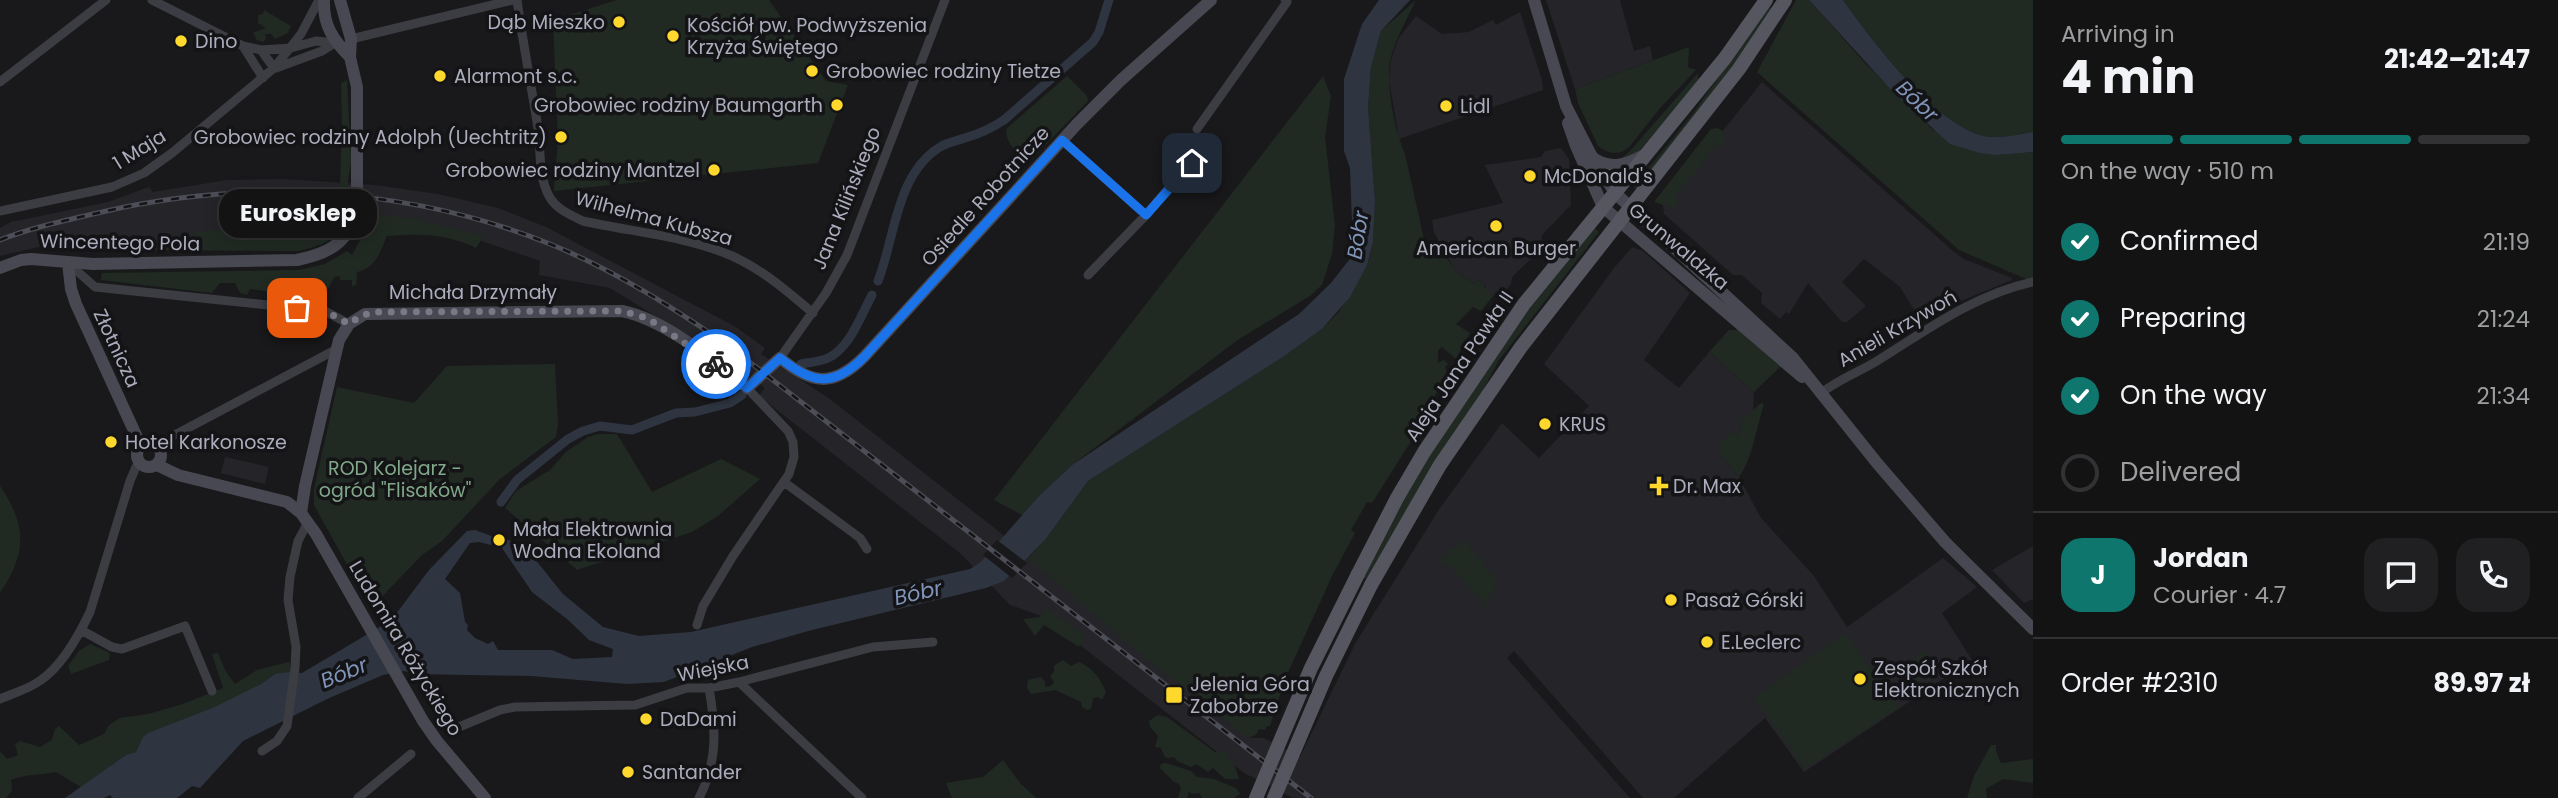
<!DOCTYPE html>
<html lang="en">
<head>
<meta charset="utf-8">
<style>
  :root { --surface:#131314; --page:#202022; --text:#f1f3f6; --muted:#9d9ea0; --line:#323234; --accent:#0f766e }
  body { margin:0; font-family:Poppins,sans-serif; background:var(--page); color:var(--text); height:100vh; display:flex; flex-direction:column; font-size:26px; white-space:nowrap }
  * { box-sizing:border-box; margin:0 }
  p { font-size:23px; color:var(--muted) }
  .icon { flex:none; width:38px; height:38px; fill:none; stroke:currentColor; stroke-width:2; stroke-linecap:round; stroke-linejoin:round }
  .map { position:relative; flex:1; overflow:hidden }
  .drawer { display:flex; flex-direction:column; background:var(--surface); width:525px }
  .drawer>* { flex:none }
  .pin { position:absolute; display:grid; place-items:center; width:60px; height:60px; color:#fff; margin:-30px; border-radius:14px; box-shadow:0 4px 10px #0006 }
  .courier { position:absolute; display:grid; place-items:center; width:70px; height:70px; margin:-35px; border:5px solid #1a73e8; border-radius:50%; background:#fff; color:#222; box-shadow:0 2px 9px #0007 }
  .bubble { position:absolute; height:49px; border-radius:21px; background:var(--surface); box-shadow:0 4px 18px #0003,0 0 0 2px var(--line); font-size:23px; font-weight:700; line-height:49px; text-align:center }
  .head em { font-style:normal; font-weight:700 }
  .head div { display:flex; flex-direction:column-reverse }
  .head { display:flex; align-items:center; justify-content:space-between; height:119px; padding:0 28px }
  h1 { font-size:46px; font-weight:700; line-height:52px }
  .bar { display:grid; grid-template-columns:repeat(4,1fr); gap:10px 7px; align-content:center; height:84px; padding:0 28px }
  .bar i { height:9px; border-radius:5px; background:var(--line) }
  .bar .active { background:var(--accent) }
  .bar p { grid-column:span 4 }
  .line { display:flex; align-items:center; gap:18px; padding:0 28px; border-top:2px solid var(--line) }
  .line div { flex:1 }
  .round { display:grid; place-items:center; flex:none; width:74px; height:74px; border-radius:21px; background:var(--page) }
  ol { padding:0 28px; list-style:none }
  li { display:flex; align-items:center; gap:21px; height:77px }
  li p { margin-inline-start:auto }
  li .icon { padding:7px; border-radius:50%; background:var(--accent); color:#fff; stroke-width:4 }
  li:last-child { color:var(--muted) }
  li i { width:38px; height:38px; border:4px solid var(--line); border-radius:50% }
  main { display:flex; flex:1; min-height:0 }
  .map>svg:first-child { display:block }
  .built { fill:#252529 }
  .green { fill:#202a23 }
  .water { fill:#2e3541 }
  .pier { fill:#19191b }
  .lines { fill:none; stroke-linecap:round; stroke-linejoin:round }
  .canal { stroke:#2e3541; stroke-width:9 }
  .street { stroke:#3c3c43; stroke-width:9 }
  .secondary { stroke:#474851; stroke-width:12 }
  .primary { stroke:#555660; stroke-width:14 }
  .rail-casing { stroke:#4c4d56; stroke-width:5 }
  .rail { stroke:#141417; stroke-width:2.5; stroke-dasharray:8; stroke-linecap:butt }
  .secondary-bridge { stroke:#474851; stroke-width:12 }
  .primary-bridge { stroke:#555660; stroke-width:14 }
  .done { stroke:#787984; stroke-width:7; stroke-dasharray:0 12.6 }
  .route { stroke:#1a73e8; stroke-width:9 }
  .poi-dot { fill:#ffd82e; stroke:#141417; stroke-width:2.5 }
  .labels { text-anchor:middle; stroke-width:7; stroke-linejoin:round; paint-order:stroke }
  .poi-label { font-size:19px; fill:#abadbc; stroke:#141417; text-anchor:start }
  .street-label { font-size:19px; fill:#abadbc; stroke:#141417 }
  .park-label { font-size:19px; fill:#80a889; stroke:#141417 }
  .water-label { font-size:21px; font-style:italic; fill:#8095b9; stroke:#141417 }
</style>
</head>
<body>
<main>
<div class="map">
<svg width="2033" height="798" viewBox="0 0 2033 798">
  <rect width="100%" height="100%" fill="#19191b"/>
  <path class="built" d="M 1546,0 L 1620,0 L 1634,51 L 1650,46 L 1653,60 L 1575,89 Z
    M 1520,12 L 1542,80 L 1543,90 L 1399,139 L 1389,80 L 1391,60 L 1398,39 L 1416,16 L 1442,34 L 1469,32 L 1493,20 L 1496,25 Z
    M 1762,82 L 1953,251 L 1964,259 L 2012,278 L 2012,280 L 1919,318 L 1900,287 L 1864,259 L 1842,282 L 1866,306 L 1847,322 L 1842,322 L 1808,283 L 1789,314 L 1786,312 L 1780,319 L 1761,303 L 1762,293 L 1742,275 L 1733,275 L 1664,214 L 1663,205 Z
    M 1561,148 L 1569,159 L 1571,205 L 1542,235 L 1541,249 L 1512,277 L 1511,284 L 1502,296 L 1496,292 L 1493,296 L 1486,291 L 1485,284 L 1479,280 L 1476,284 L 1472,282 L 1455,271 L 1434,232 L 1432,220 L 1503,203 L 1485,165 L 1541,157 L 1545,151 Z
    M 283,179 L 375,185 L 438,194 L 498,208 L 546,227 L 736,327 L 765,348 L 761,354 L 830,399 L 1193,684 L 1249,738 L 1264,738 L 1300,757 L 1356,642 L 1440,508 L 1502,423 L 1539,458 L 1589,406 L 1544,364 L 1614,268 L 1632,247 L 1643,251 L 1690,293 L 1644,360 L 1679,388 L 1709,352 L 1754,392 L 1753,411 L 1739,423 L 1744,427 L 1735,437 L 1731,433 L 1718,451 L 1739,477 L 1761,518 L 1814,576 L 1847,627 L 1943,558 L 1977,587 L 1942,613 L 1972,660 L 1804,772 L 1765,718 L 1674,798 L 1643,798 L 1514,651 L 1507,658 L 1630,798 L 1293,798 L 1244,773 L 1044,617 L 1010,605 L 961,554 L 759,396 L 765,388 L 728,359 L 724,358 L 610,288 L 539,275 L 540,261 L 470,237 L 417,230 L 386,233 L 343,222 L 335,234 L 120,251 L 84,239 L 69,240 L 0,256 L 0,228 L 11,222 L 108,202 L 149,187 L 153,192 L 227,180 Z
    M 225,457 L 269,467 L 265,484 L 221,473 Z
    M 2033,546 L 2033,599 L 2024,603 L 1992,570 Z"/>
  <path class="green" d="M 617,0 L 769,0 L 826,81 L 848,85 L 818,163 L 554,191 L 558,141 L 553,20 Z
    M 1416,0 C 1407,19 1394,41 1390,62 C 1386,87 1395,131 1405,154 L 1428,257 L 1429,259 L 1438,254 L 1446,256 C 1453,270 1462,277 1476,284 L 1478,280 L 1485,284 L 1484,287 L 1493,296 L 1481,311 L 1473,307 L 1456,324 L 1470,333 L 1456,359 L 1442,347 L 1438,350 L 1438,363 L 1444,360 L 1448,364 L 1445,367 L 1448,374 L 1434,397 L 1437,400 L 1372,503 L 1367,502 L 1351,530 L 1355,533 L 1333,574 L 1285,679 L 1270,726 L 1267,726 L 1265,730 L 1259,729 L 1256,735 L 1248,738 L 1143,656 L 1028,558 L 1045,540 L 1088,481 L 1283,357 L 1322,329 L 1338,313 L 1367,265 L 1373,242 L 1375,201 L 1368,107 L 1371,67 L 1381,31 Z
    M 1796,0 L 1809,0 L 1864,62 L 1933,130 L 1997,155 L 2033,152 L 2033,282 L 1959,250 L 1757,72 Z
    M 1843,0 L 2033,0 L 2033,132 C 2016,135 1996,140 1980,135 C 1932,120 1872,41 1843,0 Z
    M 1769,6 L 1773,11 L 1761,30 L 1638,190 L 1633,187 L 1691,116 Z
    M 264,10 L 291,26 L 288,33 L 275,39 L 271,34 L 265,34 L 266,39 L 263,42 L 257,40 L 253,33 L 266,28 L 258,23 L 258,15 L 263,14 Z
    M 1689,47 L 1688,67 L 1696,70 L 1661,107 L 1629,147 C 1619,156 1608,154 1598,146 L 1578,103 L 1575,89 Z
    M 1698,73 L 1698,83 L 1639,151 L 1622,161 L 1623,157 L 1631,150 Z
    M 1067,76 L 1087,96 L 1088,101 L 1033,158 L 1028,161 C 1017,155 1006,143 1006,129 Z
    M 1323,76 L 1331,96 L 1325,137 L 1335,225 L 1332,254 L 1322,285 L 1310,296 L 1239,339 L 1072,465 L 1040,495 L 1024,516 L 994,500 Z
    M 347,80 L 351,161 L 347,188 L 340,187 L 342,125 L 341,83 Z
    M 1718,128 L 1724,132 L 1725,141 L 1720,147 L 1717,145 L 1674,198 L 1679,202 L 1674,208 L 1654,202 L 1711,129 Z
    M 319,208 L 345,211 C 340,240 325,245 298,251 L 116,250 L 116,243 L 122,241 L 138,241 L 268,222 L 276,209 Z
    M 366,212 L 418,220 L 484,236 L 476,248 C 445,233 421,234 387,236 C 380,252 376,268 357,272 L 356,285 L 352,286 L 352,280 L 340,280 L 340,276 L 334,277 L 328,289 L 322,294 L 320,285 L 314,284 L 312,298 L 250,289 L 247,295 L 240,293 L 235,283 L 220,283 L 212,293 L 101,280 L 102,273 L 299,270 L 325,264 L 347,251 L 352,255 L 363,235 Z
    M 1594,228 L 1599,232 L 1499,360 L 1482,392 L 1367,579 L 1363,577 L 1427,455 L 1529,309 Z
    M 1729,330 L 1738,330 L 1781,366 L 1754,392 L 1709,352 Z
    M 555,364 L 558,425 L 556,437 L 500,479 L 442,541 L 422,555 L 371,608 L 314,505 L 314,489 L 337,387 L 414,403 L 447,366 Z
    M 1761,403 L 1764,404 C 1757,426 1752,460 1739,477 L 1718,451 L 1718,445 L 1731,432 L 1736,436 L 1743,427 L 1739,423 Z
    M 598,434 L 617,434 L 652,492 L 721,459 L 760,479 L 718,516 L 692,532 L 577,570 L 505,508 L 516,491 L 550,470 L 566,452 L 588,437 Z
    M 0,486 C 27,526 27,552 0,593 Z
    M 1461,541 L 1465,542 L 1496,579 L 1495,588 L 1482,607 L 1479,606 L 1483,602 L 1445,562 L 1439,565 L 1442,559 Z
    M 1046,608 L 1085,637 L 1079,647 L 1044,625 L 1035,636 L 1023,619 L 1040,617 Z
    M 1845,633 L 1900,707 L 1805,768 L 1754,698 Z
    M 90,644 L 108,652 L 110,654 L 109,660 L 71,674 L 68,666 L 79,651 Z
    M 1925,650 L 1938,668 L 1908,690 L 1895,672 Z
    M 218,653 L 226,672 L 235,684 L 257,670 L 289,662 L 291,667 L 290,680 L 275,674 C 244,698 186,723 148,733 L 143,738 L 136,752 L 126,755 L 81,787 L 56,772 C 41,775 25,774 11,780 L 12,791 L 6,798 L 0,798 L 0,751 L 7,759 L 18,755 L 15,744 L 20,741 L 40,747 L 52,740 L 55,729 L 59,726 L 79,745 L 104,734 L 109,725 L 120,718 L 148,714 L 180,705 L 223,688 L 212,654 Z
    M 1063,660 L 1071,666 L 1079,662 C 1094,669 1100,678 1106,692 L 1102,700 L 1098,697 L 1093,698 L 1091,709 L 1087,710 L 1082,707 L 1081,702 L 1055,690 L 1031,694 L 1027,688 L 1028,680 L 1041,677 L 1045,682 L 1045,687 L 1051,686 L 1054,682 L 1050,676 L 1054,672 L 1054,666 Z
    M 1158,715 L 1167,717 L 1215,752 L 1226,751 L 1229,754 L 1227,756 L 1235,767 L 1239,779 L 1225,779 L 1213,768 L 1208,772 L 1196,764 L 1191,767 L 1177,761 L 1174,757 L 1168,758 L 1164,756 L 1161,748 L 1155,747 L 1158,736 L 1150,727 L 1149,721 Z
    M 1991,745 L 1996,745 L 1996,751 L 2001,763 L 2033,759 L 2033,783 L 2003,779 L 1986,789 L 1987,798 L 1967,798 L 1974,776 Z
    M 1003,760 L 1020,783 L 1036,798 L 952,798 L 946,783 L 983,777 Z
    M 1166,763 L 1191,771 L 1197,777 L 1214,779 L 1236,788 L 1240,794 L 1234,798 L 1202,798 L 1199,793 L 1192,794 L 1189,792 L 1187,798 L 1178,798 L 1181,788 L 1179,784 L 1174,782 L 1160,768 L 1161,764 Z"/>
  <path class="water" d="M 1379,0 L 1410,0 L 1381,31 L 1371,67 L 1368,107 L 1375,201 L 1373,242 L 1367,265 L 1350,297 L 1322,329 L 1283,357 L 1088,481 L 1045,540 L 1004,581 L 986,588 L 812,630 L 752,647 L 664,682 L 627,684 L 531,676 L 415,674 L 404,671 L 383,675 L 327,699 L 243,741 L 200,788 L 192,786 L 177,798 L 113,798 L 110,795 L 104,798 L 65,798 L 126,755 L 136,752 L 143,737 L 148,733 L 215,707 L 261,684 L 275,674 L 290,672 L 302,673 L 383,625 L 393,618 L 429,570 L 467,531 L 475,530 L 494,537 L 491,545 L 479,542 L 470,543 L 445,579 L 460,593 L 465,622 L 468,625 L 467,630 L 475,638 L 488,644 L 493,641 L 498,650 L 552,650 L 573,659 L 612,657 L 613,649 L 589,640 L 567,619 L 532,592 L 502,548 L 506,539 L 518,544 L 534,558 L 563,594 L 603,627 L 639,636 L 691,632 L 970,569 L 981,562 L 1040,495 L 1072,465 L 1299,314 L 1331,283 L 1349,260 L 1352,223 L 1350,168 L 1344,151 L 1344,79 L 1362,24 Z
    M 1809,0 L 1843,0 C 1872,41 1932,120 1980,135 C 1996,140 2016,135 2033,132 L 2033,152 L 1997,155 L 1980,153 L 1950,144 L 1895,94 Z"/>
  <path class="pier" d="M 997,540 L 1027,563 L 1012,578 L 983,555 Z"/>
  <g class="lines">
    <path class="canal" d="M 878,281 C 895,238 896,174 940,147 C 948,142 957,141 965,138 C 979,134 992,128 1004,120 L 1093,42 L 1099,32 L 1109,0
      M 801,364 C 810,362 819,362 828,358 C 850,348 861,315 872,295
      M 501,502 L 517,480 L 568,439 L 583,431 L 600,426 L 632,430 L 676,413 L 695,412 L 730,403 L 742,395"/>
    <path class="street" d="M 152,0 L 243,46 L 261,50 L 291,48 L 316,41 L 335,43
      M 517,0 C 523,43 531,85 538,128 C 541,150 538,176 549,196 C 556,209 570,215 583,221 C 632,232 686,236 732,256 C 762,269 788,292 813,313
      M 351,39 L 513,0
      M 243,46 L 263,78
      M 261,50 L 274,68
      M 276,68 L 322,51 L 335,43
      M 0,82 L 106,0
      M 1197,129 L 1287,2 L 1285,0
      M 1062,140 L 1146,215
      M 0,211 L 112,187 L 144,173 L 172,153 L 274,68 L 301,34 L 319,0
      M 68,263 L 95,287 L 325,311 L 349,324
      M 1088,275 L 1146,215 L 1197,155
      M 780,358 L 826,293 L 847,255 L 945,0
      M 1820,394 C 1837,380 1859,372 1877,361 C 1927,330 1974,295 2033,282
      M 158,446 L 171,437 L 337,349
      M 784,482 L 860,538 L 867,549
      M 697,625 L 703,606 L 733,556 L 789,474 L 794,457 L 793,442 L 788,431 L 747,388
      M 81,630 L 112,647 L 122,649 L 185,626 L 212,691
      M 739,682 L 862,798
      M 0,699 C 14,693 29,689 41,680 C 63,665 79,635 90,612 L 130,481 L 136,467 L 141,464
      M 459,727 L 500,710 L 515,707 L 635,705 L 687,688 L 709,688 L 739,682 L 873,647 L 933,642
      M 262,751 L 277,741 L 287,726 L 295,668 L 296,647 L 288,600 L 290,577 L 298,541 L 308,522
      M 358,798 L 411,754
      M 699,798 C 718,761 716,728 709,688"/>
    <path class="secondary" d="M 324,0 C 323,25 333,40 350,57
      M 340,0 L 351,39 L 350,57 L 357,87 L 357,186
      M 1534,0 L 1566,106 L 1590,153 L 1615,193 L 1793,358 L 1877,463 L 1945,542 L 2033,629
      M 1568,123 L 1576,146 L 1603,207 L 1802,377
      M 1593,158 C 1611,170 1626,165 1644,155
      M 68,263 L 71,289 L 76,304 L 141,446
      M 0,268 L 21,260 L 31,259 L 93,264 L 297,260 C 326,254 349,244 354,213
      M137 455a12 12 0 1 1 24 0a12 12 0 1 1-24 0Z
      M 157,465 L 178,475 L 287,502 L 301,513 L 316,534 L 423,721 L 437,741 L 485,798
      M 301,513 L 305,486 L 339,340 L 349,324 L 365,314 L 622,311 C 666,320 712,360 747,388 L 780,358 C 811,384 833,388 864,357 L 1077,124 L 1121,80 L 1211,0"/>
    <path class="primary" d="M 1358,574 L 1397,498 L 1424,452 L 1524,304 L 1725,58 L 1766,0
      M 1371,585 L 1440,465 L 1521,347 L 1739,69 L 1785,0"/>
    <g class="rail-casing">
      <path id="rail" d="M 0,240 C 33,227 68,220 102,212 C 250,178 409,187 550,244 C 614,270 672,307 729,346 L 1311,798"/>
    </g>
    <use href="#rail" class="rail"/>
    <path class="secondary-bridge" d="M 354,213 L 357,186"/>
    <path class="primary-bridge" d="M 1256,798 L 1311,668 L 1358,574
      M 1274,798 L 1326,676 L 1371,585"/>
  </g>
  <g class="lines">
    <path class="done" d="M 297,308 L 325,311 L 349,324 L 359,317 L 372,312 L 622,311 L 647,318 L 716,364"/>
    <path class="route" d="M 716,364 L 747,388 L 780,358 C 812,384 833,388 864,357 L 1062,140 L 1146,215 L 1192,163"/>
  </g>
  <g class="poi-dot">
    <circle cx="619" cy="22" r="7"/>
    <circle cx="673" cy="36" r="7"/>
    <circle cx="181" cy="41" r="7"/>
    <circle cx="812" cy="71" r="7"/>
    <circle cx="440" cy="76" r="7"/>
    <circle cx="837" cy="105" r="7"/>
    <circle cx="1446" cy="106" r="7"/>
    <circle cx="561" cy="137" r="7"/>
    <circle cx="714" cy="170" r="7"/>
    <circle cx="1530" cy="176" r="7"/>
    <circle cx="1496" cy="226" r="7"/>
    <circle cx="1545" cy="424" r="7"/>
    <circle cx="111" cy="442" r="7"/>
    <path d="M1655.5 475.5h7v7h7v7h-7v7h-7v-7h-7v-7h7z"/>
    <circle cx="499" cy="540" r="7"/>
    <circle cx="1671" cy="600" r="7"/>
    <circle cx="1707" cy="642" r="7"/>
    <circle cx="1860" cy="679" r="7"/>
    <rect x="1165" y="686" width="18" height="18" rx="3.5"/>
    <circle cx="646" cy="719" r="7"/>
    <circle cx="628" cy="772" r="7"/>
  </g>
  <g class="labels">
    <g class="poi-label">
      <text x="605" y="29" text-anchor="end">Dąb Mieszko</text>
      <text x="687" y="32">Kościół pw. Podwyższenia<tspan x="687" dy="22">Krzyża Świętego</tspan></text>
      <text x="195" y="48">Dino</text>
      <text x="826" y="78">Grobowiec rodziny Tietze</text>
      <text x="454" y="83">Alarmont s.c.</text>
      <text x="823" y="112" text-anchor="end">Grobowiec rodziny Baumgarth</text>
      <text x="1460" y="113">Lidl</text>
      <text x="547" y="144" text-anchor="end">Grobowiec rodziny Adolph (Uechtritz)</text>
      <text x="700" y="177" text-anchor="end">Grobowiec rodziny Mantzel</text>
      <text x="1544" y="183">McDonald's</text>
      <text x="1496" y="255" text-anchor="middle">American Burger</text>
      <text x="1559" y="431">KRUS</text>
      <text x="125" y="449">Hotel Karkonosze</text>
      <text x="1673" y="493">Dr. Max</text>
      <text x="513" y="536">Mała Elektrownia<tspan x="513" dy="22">Wodna Ekoland</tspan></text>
      <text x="1685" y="607">Pasaż Górski</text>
      <text x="1721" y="649">E.Leclerc</text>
      <text x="1874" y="675">Zespół Szkół<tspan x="1874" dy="22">Elektronicznych</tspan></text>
      <text x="1190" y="691">Jelenia Góra<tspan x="1190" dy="22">Zabobrze</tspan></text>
      <text x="660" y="726">DaDami</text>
      <text x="642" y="779">Santander</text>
    </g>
    <g class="street-label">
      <text transform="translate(139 149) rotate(-32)" y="7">1 Maja</text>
      <text transform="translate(985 196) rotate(-48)" y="7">Osiedle Robotnicze</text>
      <text transform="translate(846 198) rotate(-68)" y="7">Jana Kilińskiego</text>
      <text transform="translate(654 218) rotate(15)" y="7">Wilhelma Kubsza</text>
      <text transform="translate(120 242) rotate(1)" y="7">Wincentego Pola</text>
      <text transform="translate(1679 246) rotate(40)" y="7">Grunwaldzka</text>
      <text x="473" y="299">Michała Drzymały</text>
      <text transform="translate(1897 328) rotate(-30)" y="7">Anieli Krzywoń</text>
      <text transform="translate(117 348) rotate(65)" y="7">Złotnicza</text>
      <text transform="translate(1459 366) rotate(-56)" y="7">Aleja Jana Pawła II</text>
      <text transform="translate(406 648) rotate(59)" y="7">Ludomira Różyckiego</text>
      <text transform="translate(713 668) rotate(-11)" y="7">Wiejska</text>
    </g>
    <g class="park-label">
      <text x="395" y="475">ROD Kolejarz -<tspan x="395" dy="22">ogród "Flisaków"</tspan></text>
    </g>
    <g class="water-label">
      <text transform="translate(1917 101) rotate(44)" y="7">Bóbr</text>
      <text transform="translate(1358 235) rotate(-81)" y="7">Bóbr</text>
      <text transform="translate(918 593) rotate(-13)" y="7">Bóbr</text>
      <text transform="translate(344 673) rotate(-22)" y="7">Bóbr</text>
    </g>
  </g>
</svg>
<div class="pin" style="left:297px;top:308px;background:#ea580c"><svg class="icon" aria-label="bag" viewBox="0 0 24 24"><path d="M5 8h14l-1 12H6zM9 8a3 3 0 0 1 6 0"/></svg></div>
<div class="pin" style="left:1192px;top:163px;background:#1f2937"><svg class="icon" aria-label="home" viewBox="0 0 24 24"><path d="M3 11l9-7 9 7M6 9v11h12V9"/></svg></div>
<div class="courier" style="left:716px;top:364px"><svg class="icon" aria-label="bike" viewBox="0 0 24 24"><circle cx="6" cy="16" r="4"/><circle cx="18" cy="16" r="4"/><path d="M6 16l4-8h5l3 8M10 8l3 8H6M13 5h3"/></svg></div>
<div class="bubble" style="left:219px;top:189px;width:158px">Eurosklep</div>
</div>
<section class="drawer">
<div class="head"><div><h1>4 min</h1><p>Arriving in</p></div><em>21:42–21:47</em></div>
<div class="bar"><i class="active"></i><i class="active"></i><i class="active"></i><i></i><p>On the way · 510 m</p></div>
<ol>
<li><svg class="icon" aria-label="check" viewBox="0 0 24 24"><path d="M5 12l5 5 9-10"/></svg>Confirmed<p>21:19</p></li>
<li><svg class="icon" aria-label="check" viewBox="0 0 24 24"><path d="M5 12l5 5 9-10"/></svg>Preparing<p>21:24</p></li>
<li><svg class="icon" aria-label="check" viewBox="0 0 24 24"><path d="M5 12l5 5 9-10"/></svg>On the way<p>21:34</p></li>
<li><i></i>Delivered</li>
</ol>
<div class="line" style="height:126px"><b class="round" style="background:var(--accent);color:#fff">J</b><div><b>Jordan</b><p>Courier · 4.7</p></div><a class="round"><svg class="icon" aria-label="chat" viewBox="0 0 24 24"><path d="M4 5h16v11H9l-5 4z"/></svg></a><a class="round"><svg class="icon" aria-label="phone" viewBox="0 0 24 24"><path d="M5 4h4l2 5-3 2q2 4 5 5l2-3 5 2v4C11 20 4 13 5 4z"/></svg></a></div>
<div class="line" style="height:91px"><div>Order #2310</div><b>89.97 zł</b></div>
</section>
</main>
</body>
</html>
